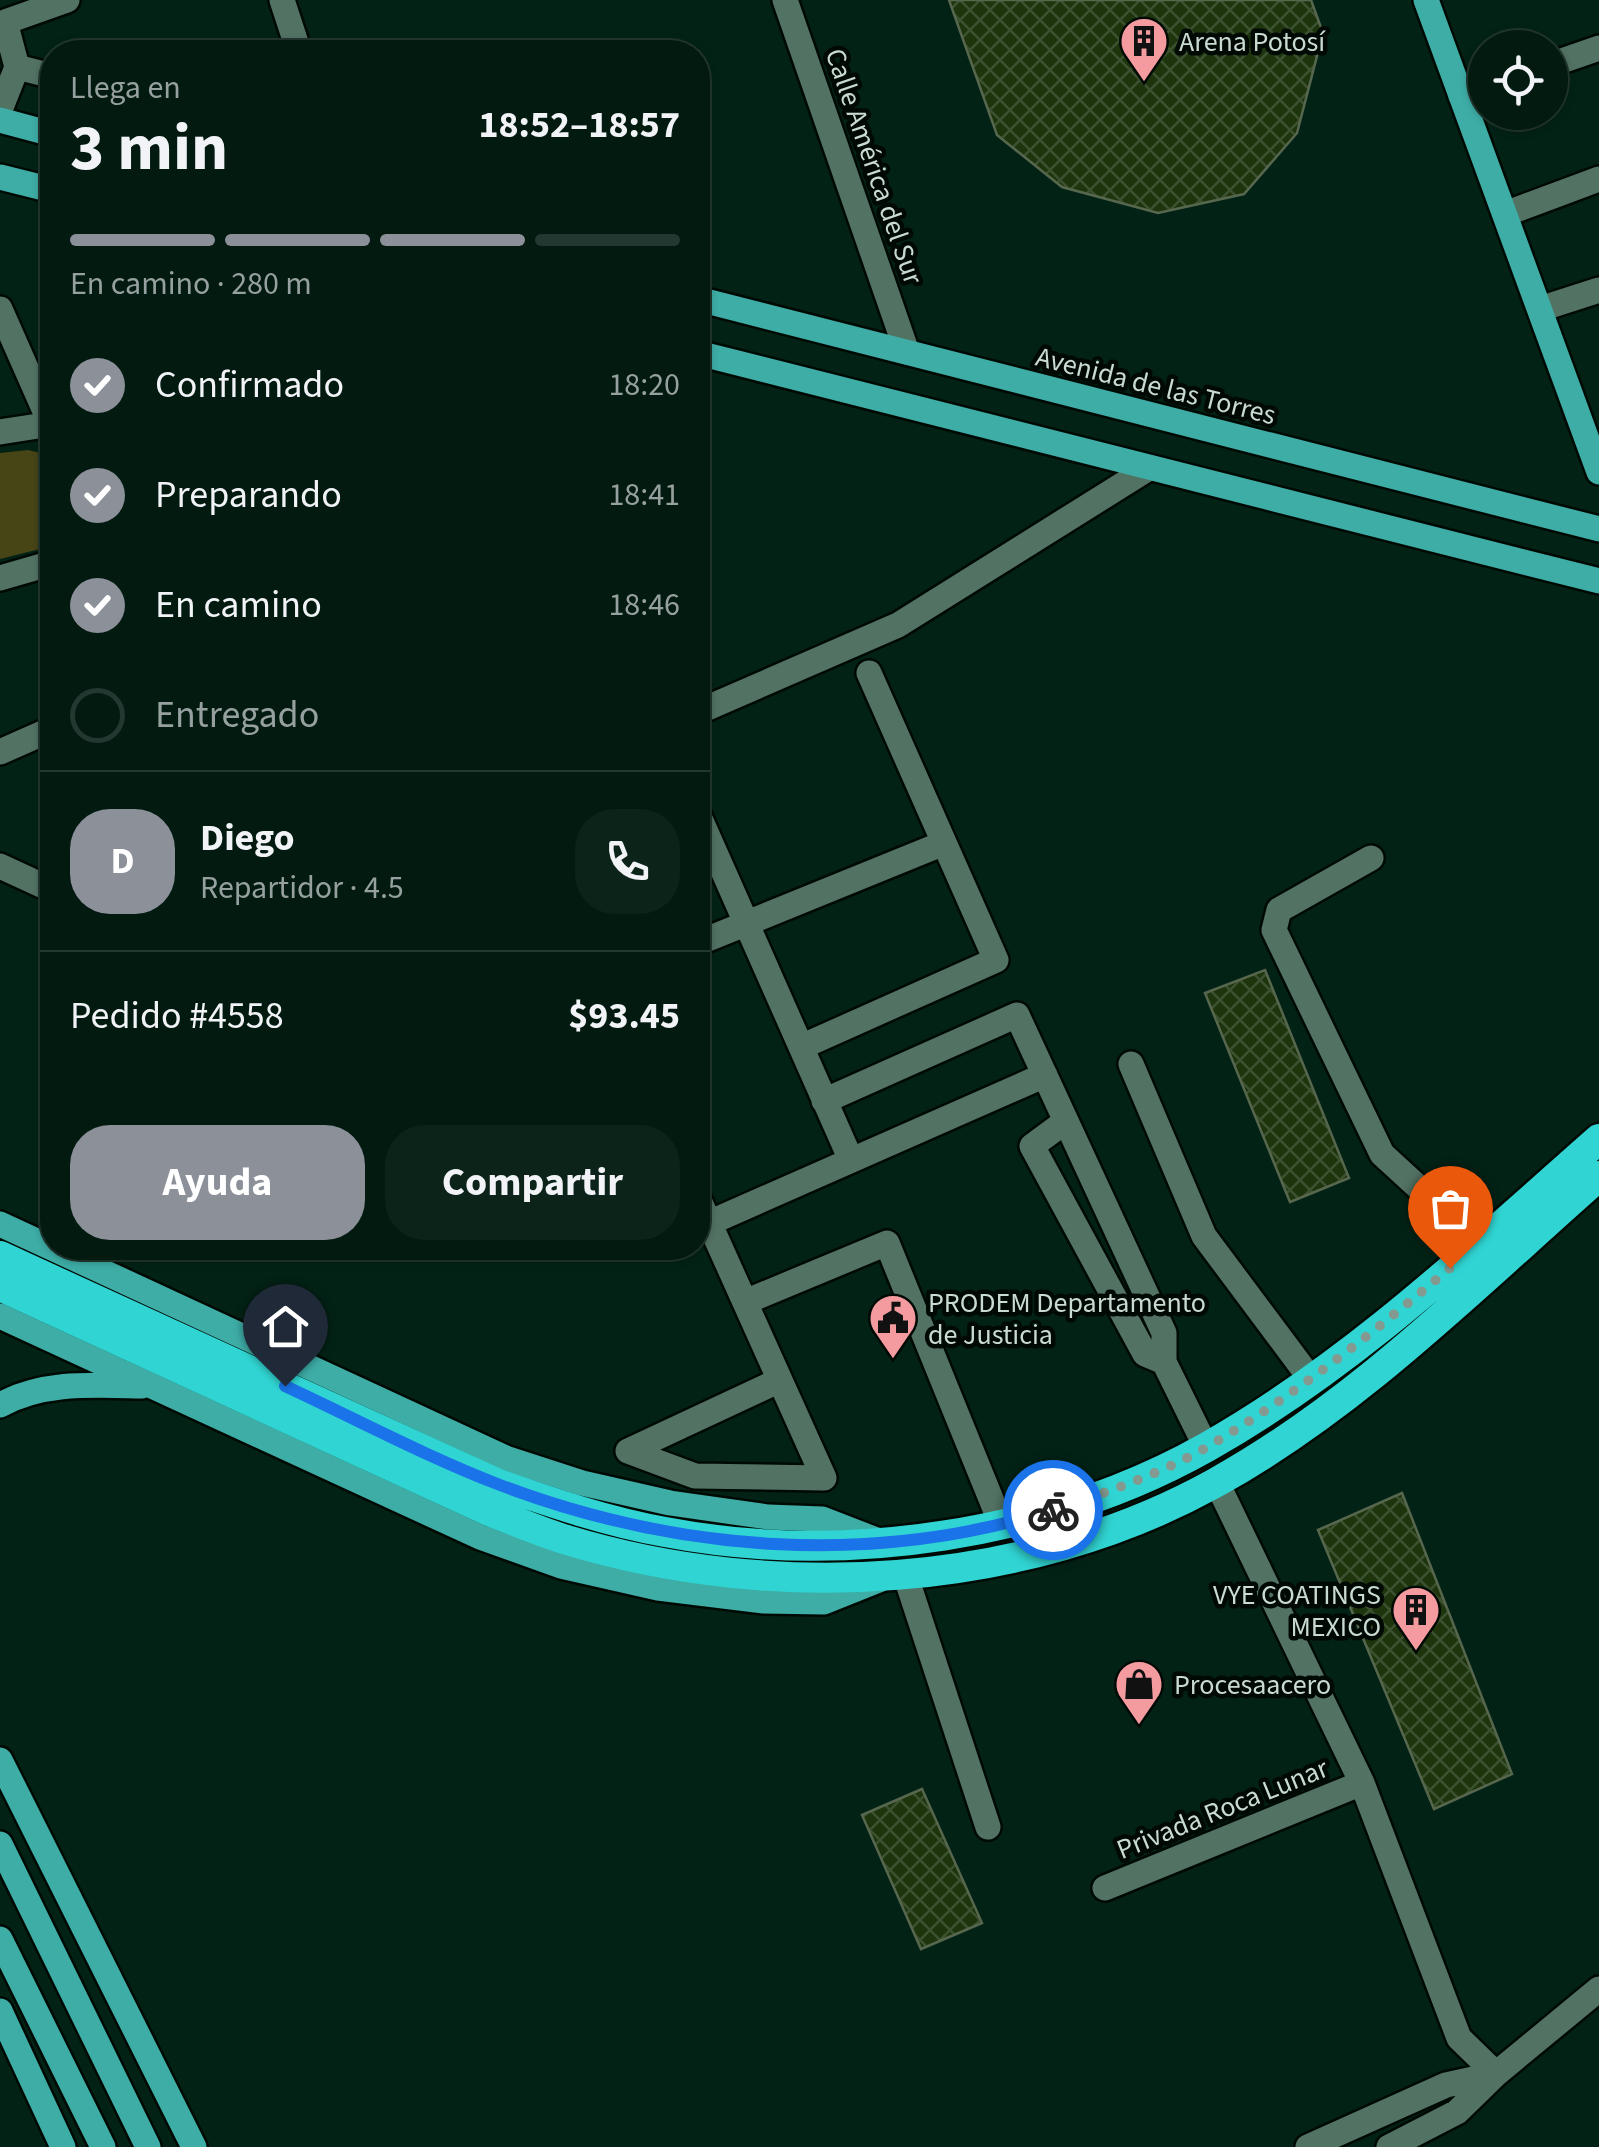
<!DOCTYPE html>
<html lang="es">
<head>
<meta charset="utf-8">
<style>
  :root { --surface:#021a10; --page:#0c2319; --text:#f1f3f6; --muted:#96a19f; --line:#233830; --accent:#8c9099 }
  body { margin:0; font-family:"Source Sans 3",sans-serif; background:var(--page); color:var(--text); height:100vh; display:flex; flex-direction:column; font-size:38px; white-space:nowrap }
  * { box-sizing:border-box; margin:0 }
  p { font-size:32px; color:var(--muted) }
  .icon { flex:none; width:55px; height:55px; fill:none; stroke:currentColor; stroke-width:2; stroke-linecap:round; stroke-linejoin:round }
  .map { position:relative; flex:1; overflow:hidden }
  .sheet { position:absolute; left:40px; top:40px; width:670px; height:1220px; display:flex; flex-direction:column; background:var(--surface); border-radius:40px; box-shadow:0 2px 8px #0004,0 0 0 2px var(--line) }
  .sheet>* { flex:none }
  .fabs { position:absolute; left:1468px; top:30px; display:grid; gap:20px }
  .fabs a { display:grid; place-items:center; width:100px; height:100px; border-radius:50%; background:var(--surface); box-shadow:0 2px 8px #0004,0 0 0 2px var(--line); font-size:50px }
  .pin { position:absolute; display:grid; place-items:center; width:85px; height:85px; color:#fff; margin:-102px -42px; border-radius:50% 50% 50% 0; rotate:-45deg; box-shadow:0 0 10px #0007 }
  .pin .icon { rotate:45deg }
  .courier { position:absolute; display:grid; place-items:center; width:100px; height:100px; margin:-50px; border:8px solid #1a73e8; border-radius:50%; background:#fff; color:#222; box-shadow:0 2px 12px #0007 }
  .summary em { font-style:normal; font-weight:700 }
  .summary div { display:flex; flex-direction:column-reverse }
  .summary { display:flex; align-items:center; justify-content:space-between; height:170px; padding:0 30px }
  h1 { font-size:65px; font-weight:700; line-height:75px }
  .bar { display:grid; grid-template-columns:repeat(4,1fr); gap:15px 10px; align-content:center; height:120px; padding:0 30px }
  .bar i { height:12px; border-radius:8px; background:var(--line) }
  .bar .on { background:var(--accent) }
  .bar p { grid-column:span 4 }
  .line { display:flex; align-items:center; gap:25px; padding:0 30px; border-top:2px solid var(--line) }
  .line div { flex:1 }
  .round { display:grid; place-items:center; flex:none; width:105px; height:105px; border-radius:40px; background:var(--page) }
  ol { padding:0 30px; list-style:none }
  li { display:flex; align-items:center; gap:30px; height:110px }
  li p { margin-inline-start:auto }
  li .icon { padding:10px; border-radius:50%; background:var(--accent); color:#fff; stroke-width:4 }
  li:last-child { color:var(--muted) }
  li i { width:55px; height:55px; border:5px solid var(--line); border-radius:50% }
  .cta { display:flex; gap:20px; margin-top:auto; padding:20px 30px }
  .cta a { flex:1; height:115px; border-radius:40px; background:var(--accent); color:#fff; font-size:40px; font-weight:700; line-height:115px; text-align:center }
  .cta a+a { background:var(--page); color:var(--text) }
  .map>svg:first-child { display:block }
  .green { fill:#474416 }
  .building { fill:url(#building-cross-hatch); stroke:#57674e; stroke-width:2.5 }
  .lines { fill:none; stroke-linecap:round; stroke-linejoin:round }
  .minor-casing { stroke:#000a04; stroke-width:30 }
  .major-casing { stroke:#000a04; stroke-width:30 }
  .highway-casing { stroke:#000a04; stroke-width:35 }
  .minor { stroke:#527263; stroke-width:25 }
  .major { stroke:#3eada6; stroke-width:25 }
  .highway { stroke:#30d5d3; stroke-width:30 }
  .done { stroke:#849a90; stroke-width:10; stroke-dasharray:0 18 }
  .route { stroke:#1a73e8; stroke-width:12 }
  .labels { text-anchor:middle; stroke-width:9; stroke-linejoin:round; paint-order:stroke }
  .poi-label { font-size:28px; fill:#c9dad1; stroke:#010905; text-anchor:start }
  .street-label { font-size:28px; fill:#c9dad1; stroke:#010905 }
</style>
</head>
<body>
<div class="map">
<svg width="1599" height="2147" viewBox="0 0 1599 2147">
  <defs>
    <pattern id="building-cross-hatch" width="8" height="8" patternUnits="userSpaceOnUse" patternTransform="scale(2.5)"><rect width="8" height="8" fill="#1d340d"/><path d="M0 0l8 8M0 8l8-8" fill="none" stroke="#3c512f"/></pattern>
  </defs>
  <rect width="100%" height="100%" fill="#032216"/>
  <path class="green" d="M 28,450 L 45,454 L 52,468 L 52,546 L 0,559 L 0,453 Z"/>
  <path class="building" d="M 949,0 L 1311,0 L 1323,33 L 1297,133 L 1244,194 L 1158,213 L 1062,187 L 997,135 Z
    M 1265,970 L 1349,1178 L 1290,1202 L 1205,993 Z
    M 1402,1493 L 1512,1774 L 1434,1809 L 1318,1530 Z
    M 922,1789 L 982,1923 L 921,1949 L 862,1815 Z"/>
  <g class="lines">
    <g class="minor-casing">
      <path id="minor" d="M 282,0 L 299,52
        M 785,0 L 907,352
        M 1550,65 L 1599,48
        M 17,67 L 52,76
        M 1461,96 L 1485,88
        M 0,110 L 17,67 L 5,22 L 67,0
        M 1505,214 L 1599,179
        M 0,309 L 52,427
        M 1540,309 L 1599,290
        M 0,432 L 51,424
        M 0,578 L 52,563
        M 698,712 L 898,625 L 1149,468
        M 0,752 L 52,729
        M 698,814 L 851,1160
        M 1371,858 L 1279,910 L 1274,930 L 1382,1154 L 1479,1243
        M 0,866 L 52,890
        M 698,943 L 944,843
        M 801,1047 L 996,960 L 869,673
        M 1131,1064 L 1204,1236 L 1310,1378
        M 824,1101 L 1017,1015 L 1164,1333 L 1164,1362 L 1206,1447
        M 1066,1121 L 1032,1146 L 1145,1354 L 1164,1362
        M 709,1223 L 1045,1075
        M 745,1302 L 887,1243 L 1002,1526
        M 628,1451 L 695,1476 L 824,1478 L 698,1198
        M 628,1451 L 780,1380
        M 1217,1483 L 1362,1783 L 1459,2038 L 1496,2074 L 1599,1989
        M 905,1574 L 988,1827
        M 1105,1888 L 1362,1783
        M 1308,2147 L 1446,2085 L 1496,2074 L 1457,2112 L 1389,2147"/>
    </g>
    <g class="major-casing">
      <path id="major" d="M 1426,0 L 1599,472
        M 0,120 L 52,134
        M 0,177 L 52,190
        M 698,299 L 1599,529
        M 698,353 L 1599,581
        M 0,1224 L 508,1459 L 582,1483 L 670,1503 L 768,1517 L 822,1519 L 879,1541
        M 0,1316 L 480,1537 L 561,1566 L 658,1588 L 764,1601 L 824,1602 L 879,1580
        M 0,1405 C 43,1381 94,1385 142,1386
        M 0,1760 L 194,2147
        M 0,1844 L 148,2147
        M 0,1939 L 103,2147
        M 0,2011 L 63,2147"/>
    </g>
    <g class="highway-casing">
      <path id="highway" d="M 0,1256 L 498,1484 C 553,1503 608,1522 665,1532 C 843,1566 1049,1536 1207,1447 C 1352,1365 1475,1248 1599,1139
        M 0,1286 L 489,1511 C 515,1521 541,1532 567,1540 C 775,1603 1024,1589 1215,1483 C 1358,1404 1477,1283 1599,1176"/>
    </g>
    <use href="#minor" class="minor"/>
    <use href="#major" class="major"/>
    <use href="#highway" class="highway"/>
  </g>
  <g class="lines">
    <path class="done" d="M 1053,1510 C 1105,1493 1161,1474 1209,1446 C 1295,1395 1373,1333 1450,1268"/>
    <path class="route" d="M 285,1386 C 356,1419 427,1457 500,1485 C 677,1552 871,1567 1053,1510"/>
  </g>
  <defs>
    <g id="building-pin" transform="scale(2.5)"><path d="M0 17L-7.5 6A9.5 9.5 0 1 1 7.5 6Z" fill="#f49b9f" stroke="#010905"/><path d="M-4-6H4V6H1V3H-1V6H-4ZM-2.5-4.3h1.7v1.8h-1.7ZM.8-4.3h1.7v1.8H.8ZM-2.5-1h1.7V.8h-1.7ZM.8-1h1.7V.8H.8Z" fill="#111"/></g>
    <g id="civic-pin" transform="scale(2.5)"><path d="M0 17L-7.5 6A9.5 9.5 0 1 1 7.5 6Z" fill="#f49b9f" stroke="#010905"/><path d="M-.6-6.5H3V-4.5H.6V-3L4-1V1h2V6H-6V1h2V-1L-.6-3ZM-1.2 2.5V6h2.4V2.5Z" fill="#111"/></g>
    <g id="shop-pin" transform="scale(2.5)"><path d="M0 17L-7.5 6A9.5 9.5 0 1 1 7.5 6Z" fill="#f49b9f" stroke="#010905"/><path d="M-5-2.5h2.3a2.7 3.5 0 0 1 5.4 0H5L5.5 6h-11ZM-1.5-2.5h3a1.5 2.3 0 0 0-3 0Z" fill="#111"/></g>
  </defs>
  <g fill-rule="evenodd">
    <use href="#building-pin" x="1144" y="41"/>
    <use href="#civic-pin" x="893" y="1318"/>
    <use href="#building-pin" x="1416" y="1610"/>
    <use href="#shop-pin" x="1139" y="1684"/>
  </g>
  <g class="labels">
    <g class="poi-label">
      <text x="1179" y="51">Arena Potosí</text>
      <text x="928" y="1312">PRODEM Departamento<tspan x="928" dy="32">de Justicia</tspan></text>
      <text x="1381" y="1604" text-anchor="end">VYE COATINGS<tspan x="1381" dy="32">MEXICO</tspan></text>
      <text x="1174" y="1694">Procesaacero</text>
    </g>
    <g class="street-label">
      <text transform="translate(875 166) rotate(71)" y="10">Calle América del Sur</text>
      <text transform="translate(1156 385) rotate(14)" y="10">Avenida de las Torres</text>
      <text transform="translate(1222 1808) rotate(-22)" y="10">Privada Roca Lunar</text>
    </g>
  </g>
</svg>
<div class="fabs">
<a><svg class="icon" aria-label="locate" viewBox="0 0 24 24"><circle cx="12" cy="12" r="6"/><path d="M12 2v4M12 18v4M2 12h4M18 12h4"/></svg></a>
</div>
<div class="pin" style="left:1450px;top:1268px;background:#ea580c"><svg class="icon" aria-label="bag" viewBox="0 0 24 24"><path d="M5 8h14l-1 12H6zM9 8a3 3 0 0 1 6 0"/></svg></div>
<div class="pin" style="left:285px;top:1386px;background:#1f2937"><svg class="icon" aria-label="home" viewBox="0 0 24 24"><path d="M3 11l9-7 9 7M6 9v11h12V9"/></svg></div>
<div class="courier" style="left:1053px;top:1510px"><svg class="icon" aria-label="bike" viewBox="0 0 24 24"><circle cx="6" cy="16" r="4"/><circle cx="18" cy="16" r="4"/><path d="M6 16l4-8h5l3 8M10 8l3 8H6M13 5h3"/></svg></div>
<section class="sheet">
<div class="summary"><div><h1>3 min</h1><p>Llega en</p></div><em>18:52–18:57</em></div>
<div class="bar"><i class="on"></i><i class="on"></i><i class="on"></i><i></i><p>En camino · 280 m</p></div>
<ol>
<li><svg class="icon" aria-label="check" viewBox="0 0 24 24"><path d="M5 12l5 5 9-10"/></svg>Confirmado<p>18:20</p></li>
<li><svg class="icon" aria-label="check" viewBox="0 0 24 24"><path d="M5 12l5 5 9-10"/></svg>Preparando<p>18:41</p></li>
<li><svg class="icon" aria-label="check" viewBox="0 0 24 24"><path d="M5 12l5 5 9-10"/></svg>En camino<p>18:46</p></li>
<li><i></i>Entregado</li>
</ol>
<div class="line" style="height:180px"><b class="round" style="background:var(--accent);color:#fff">D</b><div><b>Diego</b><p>Repartidor · 4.5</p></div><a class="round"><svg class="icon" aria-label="phone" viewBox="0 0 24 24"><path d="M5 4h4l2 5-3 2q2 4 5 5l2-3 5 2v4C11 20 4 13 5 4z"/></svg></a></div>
<div class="line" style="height:130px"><div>Pedido #4558</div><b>$93.45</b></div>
<div class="cta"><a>Ayuda</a><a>Compartir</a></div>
</section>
</div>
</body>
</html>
